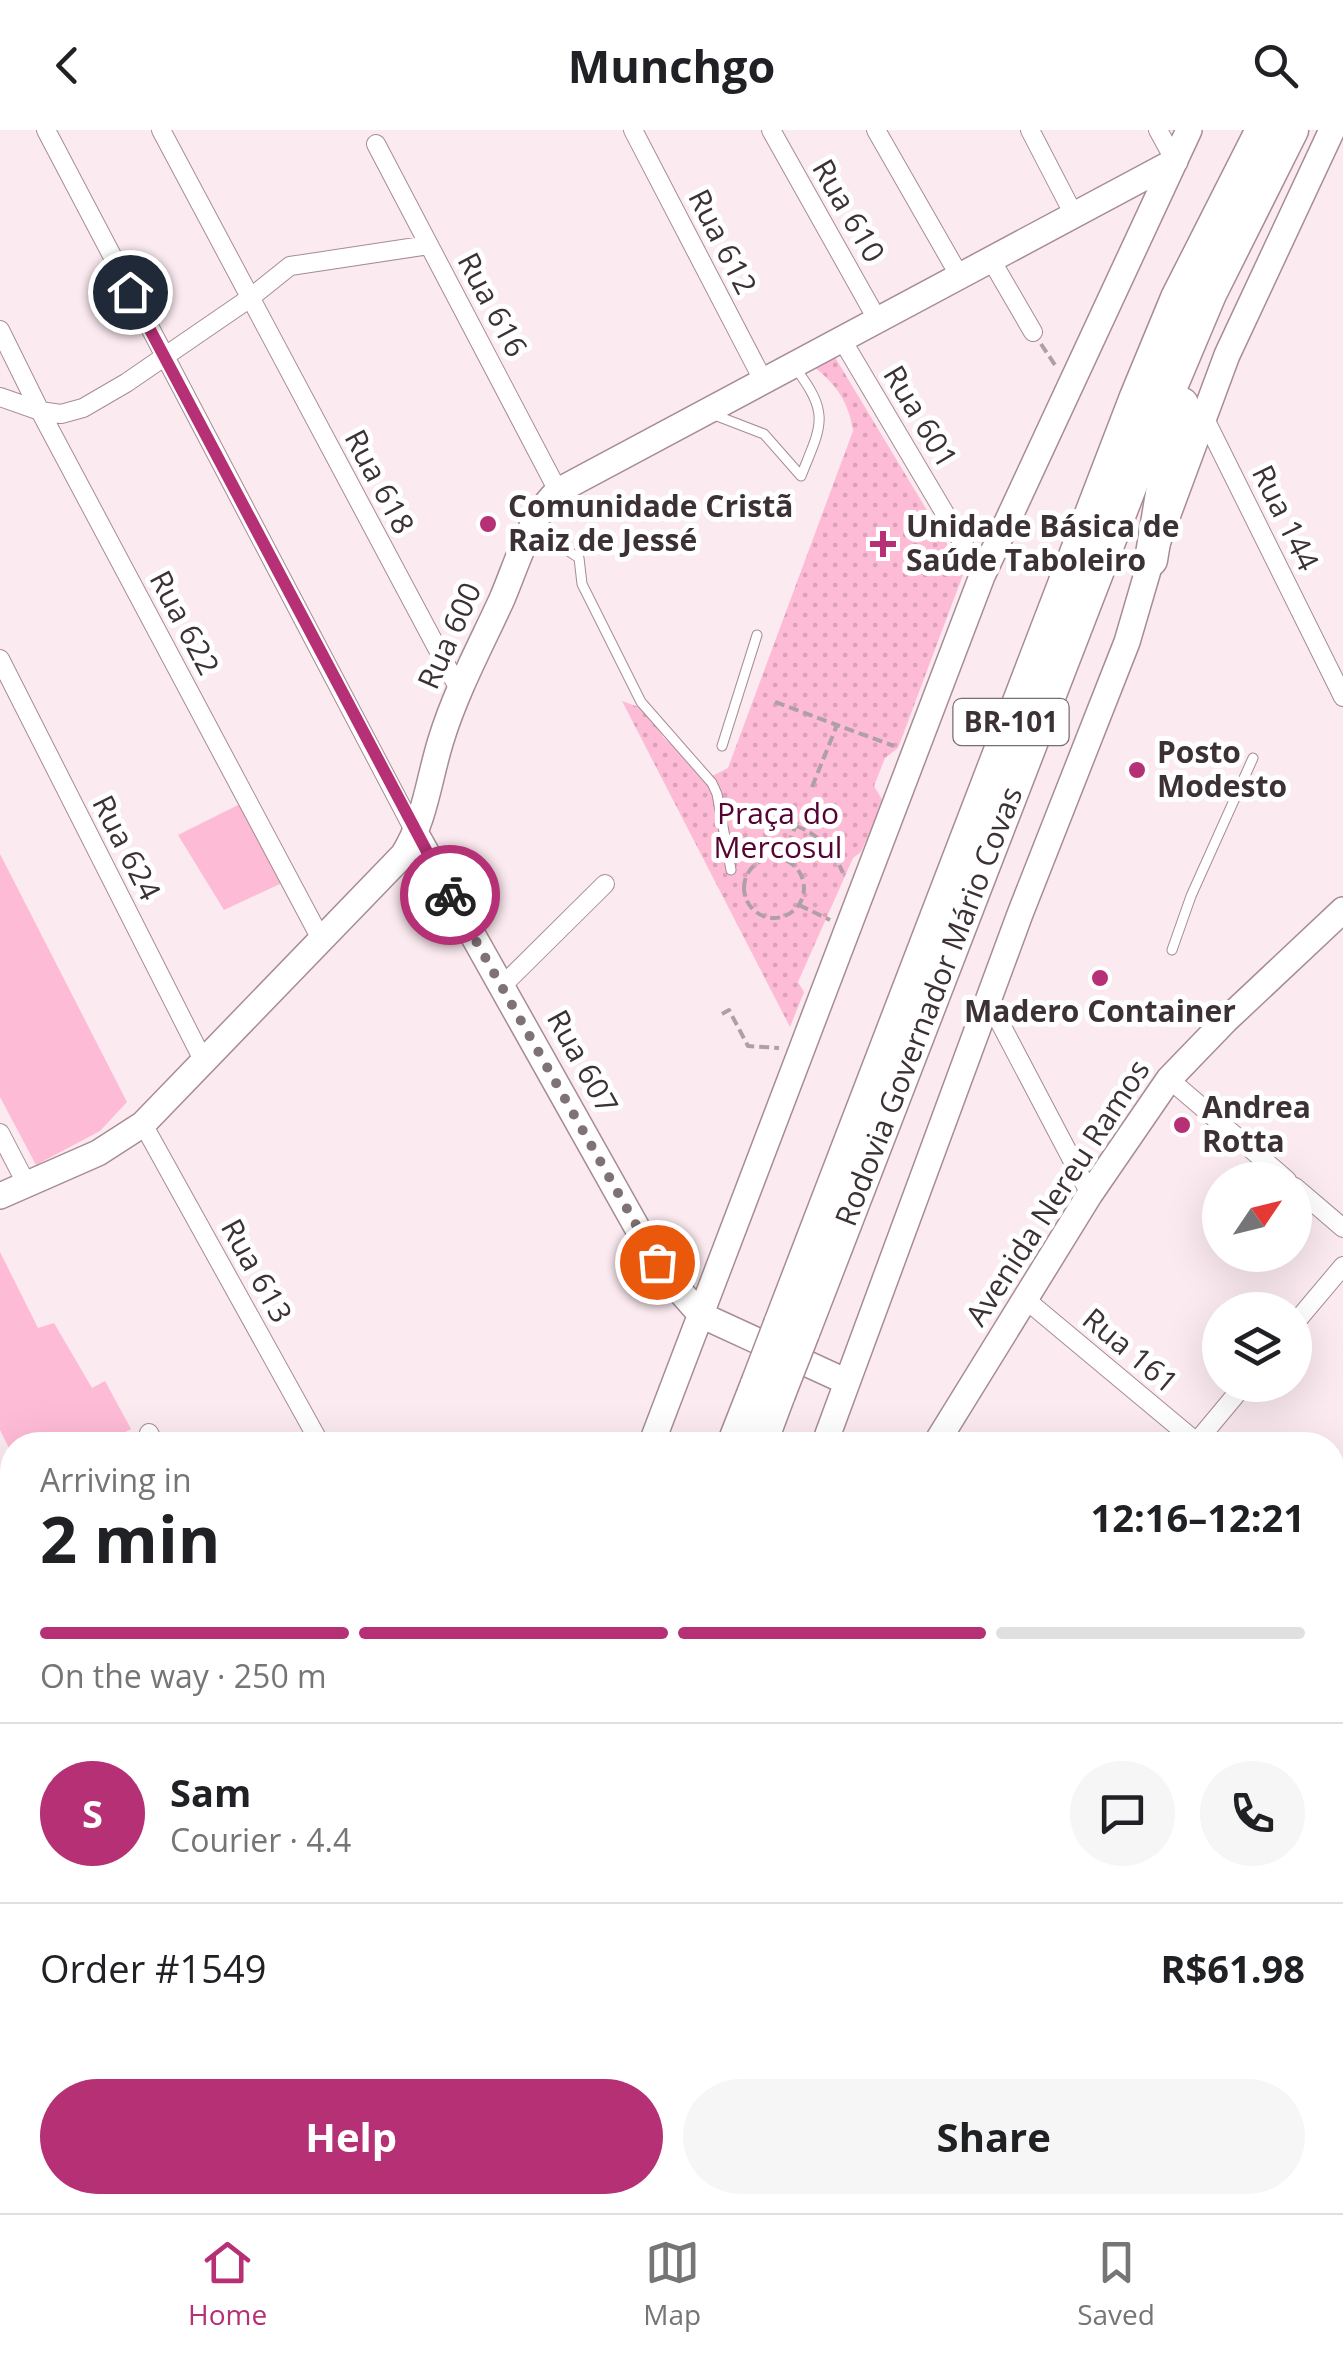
<!DOCTYPE html>
<html lang="en">
<head>
<meta charset="utf-8">
<style>
  :root { --surface:#fff; --page:#f6f6f6; --text:#202124; --muted:#757577; --line:#e0e0e0; --accent:#b53075 }
  body { margin:0; font-family:"Open Sans",sans-serif; background:var(--page); color:var(--text); height:100vh; display:flex; flex-direction:column; font-size:38px; white-space:nowrap }
  * { box-sizing:border-box; margin:0 }
  p { font-size:32px; color:var(--muted) }
  .icon { flex:none; width:55px; height:55px; fill:none; stroke:currentColor; stroke-width:2; stroke-linecap:round; stroke-linejoin:round }
  .map { position:relative; flex:1; overflow:hidden }
  .sheet { position:absolute; left:0px; top:1302px; width:1345px; height:782px; display:flex; flex-direction:column; background:var(--surface); border-radius:40px 40px 0 0; box-shadow:0 10px 40px #0002 }
  .sheet>* { flex:none }
  .needle { width:65px; rotate:55deg }
  .buttons { position:absolute; left:1202px; top:1032px; display:grid; gap:20px }
  .buttons a { display:grid; place-items:center; width:110px; height:110px; border-radius:50%; background:var(--surface); box-shadow:0 10px 40px #0002; font-size:50px }
  .pin { position:absolute; display:grid; place-items:center; width:85px; height:85px; color:#fff; margin:-42px; border:5px solid #fff; border-radius:50%; box-shadow:0 2px 10px #0007 }
  .courier { position:absolute; display:grid; place-items:center; width:100px; height:100px; margin:-50px; border:8px solid #b53075; border-radius:50%; background:#fff; color:#222; box-shadow:0 2px 12px #0007 }
  .summary em { font-style:normal; font-weight:700 }
  .summary div { display:flex; flex-direction:column-reverse }
  .summary { display:flex; align-items:center; justify-content:space-between; height:170px; padding:0 40px }
  h1 { font-size:65px; font-weight:700; line-height:75px }
  .bar { display:grid; grid-template-columns:repeat(4,1fr); gap:15px 10px; align-content:center; height:120px; padding:0 40px }
  .bar i { height:12px; border-radius:8px; background:var(--line) }
  .bar .active { background:var(--accent) }
  .bar p { grid-column:span 4 }
  .line { display:flex; align-items:center; gap:25px; padding:0 40px; border-top:2px solid var(--line) }
  .line div { flex:1 }
  .round { display:grid; place-items:center; flex:none; width:105px; height:105px; border-radius:52px; background:var(--page) }
  .button { display:flex; gap:20px; margin-top:auto; padding:20px 40px }
  .button a { flex:1; height:115px; border-radius:60px; background:var(--accent); color:#fff; font-size:40px; font-weight:700; line-height:115px; text-align:center }
  .button a+a { background:var(--page); color:var(--text) }
  header { display:flex; justify-content:space-between; align-items:center; height:130px; padding:0 40px; background:var(--surface); font-size:45px; font-weight:700 }
  .menu { display:flex; justify-content:space-around; align-items:center; height:140px; border-top:2px solid var(--line); background:var(--surface); font-size:28px; color:var(--muted) }
  .menu a { display:grid; justify-items:center; gap:5px }
  .menu .active { color:var(--accent) }
  .map>svg:first-child { display:block }
  .grass { fill:#febbd6 }
  .forest { fill:url(#forest-firs) }
  .park { fill:url(#park-dots) }
  .water { fill:url(#water-ripples); stroke:#b06f8a; stroke-width:2.5 }
  .lines { fill:none; stroke-linecap:round; stroke-linejoin:round }
  .lane-casing { stroke:#a78c96; stroke-width:11 }
  .street-casing { stroke:#a78c96; stroke-width:20 }
  .secondary-casing { stroke:#a78c96; stroke-width:28 }
  .highway-casing { stroke:#a78c96; stroke-width:35 }
  .path { stroke:#afa0a5; stroke-width:4; stroke-dasharray:10 5; stroke-linecap:butt }
  .lane { stroke:#fff; stroke-width:9 }
  .street { stroke:#fff; stroke-width:18 }
  .secondary { stroke:#fff; stroke-width:25 }
  .highway { stroke:#fff; stroke-width:32 }
  .highway-bridge-casing { stroke:#a78c96; stroke-width:35; stroke-linecap:butt }
  .highway-bridge { stroke:#fff; stroke-width:32 }
  .done { stroke:#7f7276; stroke-width:10; stroke-dasharray:0 18 }
  .route { stroke:#b53075; stroke-width:12 }
  .poi-dot { fill:#b53075; stroke:#fff; stroke-width:4 }
  .labels { text-anchor:middle; stroke-width:10; stroke-linejoin:round; paint-order:stroke }
  .shield { fill:#fff; stroke:#766f72; stroke-width:2.5 }
  .shield-label { font-size:28px; font-weight:bold; fill:#3c3135 }
  .street-label { font-size:30px; fill:#3c3135; stroke:#fff }
  .poi-label { font-size:30px; font-weight:bold; fill:#3c3135; stroke:#fff; text-anchor:start }
  .park-label { font-size:30px; fill:#550332; stroke:#fff }
</style>
</head>
<body>
<header><svg class="icon" aria-label="back" viewBox="0 0 24 24"><path d="M15 5l-7 7 7 7"/></svg>Munchgo<svg class="icon" aria-label="search" viewBox="0 0 24 24"><circle cx="10" cy="10" r="6"/><path d="M15 15l6 6"/></svg></header>
<div class="map">
<svg width="1343" height="2083" viewBox="0 0 1343 2083">
  <defs>
    <pattern id="forest-firs" width="22" height="20" patternUnits="userSpaceOnUse" patternTransform="scale(2.5)"><rect width="22" height="20" fill="#ee93ba"/><path d="M5 1l3.5 6h-7zM16 11l3.5 6h-7z" fill="#c27998"/></pattern>
    <pattern id="park-dots" width="8" height="8" patternUnits="userSpaceOnUse" patternTransform="scale(2.5)"><rect width="8" height="8" fill="#febbd6"/><path d="M2 2h.1M6 6h.1" fill="none" stroke="#dba1b8" stroke-width="1.8" stroke-linecap="round"/></pattern>
    <pattern id="water-ripples" width="26" height="14" patternUnits="userSpaceOnUse" patternTransform="scale(2.5)"><rect width="26" height="14" fill="#e289af"/><path d="M2 4q2-2 4 0t4 0M15 11q2-2 4 0t4 0" fill="none" stroke="#b8718f"/></pattern>
  </defs>
  <rect width="100%" height="100%" fill="#fbeaf0"/>
  <path class="grass" d="M 240,674 L 282,753 L 224,780 L 178,705 Z
    M 0,724 L 127,972 L 100,1001 L 36,1035 L 0,967 Z
    M 0,1122 L 38,1198 L 54,1193 L 92,1258 L 105,1251 L 131,1299 L 102,1315 L 12,1315 L 12,1324 L 0,1300 Z
    M 549,2072 L 605,2073 L 616,2081 L 663,2083 L 544,2083 Z"/>
  <path class="forest" d="M 0,1558 L 12,1560 L 12,2072 L 366,2073 L 365,2083 L 0,2083 Z"/>
  <path class="park" d="M 833,224 L 964,442 L 898,618 L 885,628 L 874,656 L 883,671 L 861,722 L 853,728 L 798,852 L 804,862 L 790,897 L 622,571 L 644,579 L 664,608 L 708,648 L 728,638 L 853,301 C 849,272 836,254 813,236 Z"/>
  <path class="water" d="M 1343,1718 L 1343,2083 L 1070,2083 L 1078,2072 L 1332,2072 L 1332,1732 Z
    M 605,2073 L 693,2073 L 703,2083 L 616,2081 Z"/>
  <g class="lines">
    <g class="lane-casing">
      <path id="lane" d="M 712,284 L 764,304 L 801,346 C 821,296 831,285 796,239
        M 536,400 L 579,428 L 582,454 L 641,572 L 712,653 L 717,664 L 731,740
        M 722,616 L 757,505
        M 1172,820 L 1191,766 L 1253,628"/>
    </g>
    <g class="street-casing">
      <path id="street" d="M 46,0 L 416,704
        M 161,0 L 460,561
        M 633,0 L 763,250
        M 771,0 L 877,189
        M 876,0 L 959,145
        M 1030,0 L 1073,83
        M 1158,0 L 1175,31
        M 376,14 L 558,361
        M 990,128 L 1033,202
        M 0,200 L 40,281 L 322,811
        M 841,208 L 982,446
        M 0,267 L 40,281 L 61,284 L 83,278 L 126,253 L 250,168 L 290,136 L 429,115
        M 1204,287 L 1343,567
        M 0,529 L 204,932
        M 502,856 L 605,754
        M 988,870 L 1090,1064
        M 1169,949 L 1287,1050
        M 143,994 L 321,1315
        M 0,1003 L 27,1055
        M 1295,1057 L 1343,1098
        M 1025,1169 L 1200,1315
        M 1295,1193 L 1343,1136
        M 149,1303 L 155,1315
        M 1194,1315 L 1244,1255
        M 10,1362 L 12,1367"/>
    </g>
    <g class="secondary-casing">
      <path id="secondary" d="M 416,704 L 644,1110 L 671,1151 L 701,1185 L 847,1252
        M 0,1066 L 98,1023 L 143,994 L 403,725 C 425,691 429,648 441,610 C 456,561 481,515 502,469 C 517,434 530,386 558,361 L 1175,31
        M 651,1315 L 982,446 L 1189,0
        M 824,1315 L 1020,784 L 1127,512 L 1151,430 L 1227,225 L 1332,0
        M 935,1315 L 1090,1064 L 1169,949 L 1225,891 L 1343,780
        M 1332,1424 L 1343,1411
        M 743,2072 L 753,2083
        M 385,2083 L 389,2072
        M 528,2083 L 533,2072
        M 805,2083 L 813,2072"/>
    </g>
    <g class="highway-casing">
      <g id="highway">
        <path d="M 1151,430 L 1173,297 L 1182,274"/>
        <path d="M 780,1194 L 1136,267 L 1177,168 L 1262,0"/>
        <path id="s1" d="M 803,1203 L 1146,316 L 1210,164 L 1292,0"/>
        <path d="M 733,1315 L 757,1254"/>
        <path d="M 760,1315 L 779,1264"/>
        <path d="M 436,2083 L 440,2072"/>
        <path d="M 464,2083 L 468,2072"/>
      </g>
    </g>
    <path class="path" d="M 1041,214 L 1055,235
      M 775,572 L 837,595
      M 812,657 L 837,595 L 894,616
      M 796,696 C 820,705 833,720 843,743
      M744 758a30 30 0 1 1 60 0a30 30 0 1 1-60 0Z
      M 782,729 L 798,690
      M 799,775 L 830,790
      M 722,884 L 729,880 L 748,916 L 779,918"/>
    <use href="#lane" class="lane"/>
    <use href="#street" class="street"/>
    <use href="#secondary" class="secondary"/>
    <use href="#highway" class="highway"/>
    <g class="highway-bridge-casing">
      <path id="highway-bridge" d="M 757,1254 L 780,1194
        M 779,1264 L 803,1203"/>
    </g>
    <use href="#highway-bridge" class="highway-bridge"/>
  </g>
  <g class="lines">
    <path class="done" d="M 450,765 L 657,1132"/>
    <path class="route" d="M 130,162 L 450,765"/>
  </g>
  <g class="poi-dot">
    <circle cx="488" cy="394" r="10"/>
    <path d="M878 399h10v10h10v10h-10v10h-10v-10h-10v-10h10z"/>
    <circle cx="1137" cy="640" r="10"/>
    <circle cx="1100" cy="848" r="10"/>
    <circle cx="1182" cy="995" r="10"/>
  </g>
  <g class="labels">
    <rect class="shield" x="953.5" y="569" width="115" height="46" rx="8"/>
    <g class="shield-label">
      <text x="1011" y="602">BR-101</text>
    </g>
    <g class="street-label">
      <text transform="translate(848 81) rotate(60)" y="10">Rua 610</text>
      <text transform="translate(722 112) rotate(63)" y="10">Rua 612</text>
      <text transform="translate(492 175) rotate(62)" y="10">Rua 616</text>
      <text transform="translate(920 287) rotate(59)" y="10">Rua 601</text>
      <text transform="translate(379 352) rotate(62)" y="10">Rua 618</text>
      <text transform="translate(1285 388) rotate(64)" y="10">Rua 144</text>
      <text transform="translate(184 493) rotate(62)" y="10">Rua 622</text>
      <text transform="translate(450 506) rotate(-66)" y="10">Rua 600</text>
      <text transform="translate(126 718) rotate(63)" y="10">Rua 624</text>
      <text dy="10" stroke="none"><textPath href="#s1" startOffset="350">Rodovia Governador Mário Covas</textPath></text>
      <text transform="translate(582 932) rotate(61)" y="10">Rua 607</text>
      <text transform="translate(1058 1063) rotate(-57)" y="10">Avenida Nereu Ramos</text>
      <text transform="translate(256 1141) rotate(61)" y="10">Rua 613</text>
      <text transform="translate(1130 1221) rotate(40)" y="10">Rua 161</text>
    </g>
    <g class="poi-label">
      <text x="508" y="387">Comunidade Cristã<tspan x="508" dy="34">Raiz de Jessé</tspan></text>
      <text x="906" y="407">Unidade Básica de<tspan x="906" dy="34">Saúde Taboleiro</tspan></text>
      <text x="1157" y="633">Posto<tspan x="1157" dy="34">Modesto</tspan></text>
      <text x="1100" y="892" text-anchor="middle">Madero Container</text>
      <text x="1202" y="988">Andrea<tspan x="1202" dy="34">Rotta</tspan></text>
    </g>
    <g class="park-label">
      <text x="778" y="694">Praça do<tspan x="778" dy="34">Mercosul</tspan></text>
    </g>
  </g>
</svg>
<div class="buttons">
<a><svg class="needle" viewBox="-14 -14 28 28"><path d="M0-13l5 13h-10z" fill="#e53935"/><path d="M0 13l5-13h-10z" fill="#757577"/></svg></a>
<a><svg class="icon" aria-label="layers" viewBox="0 0 24 24"><path d="M12 4l9 5-9 5-9-5zM3 14l9 5 9-5"/></svg></a>
</div>
<div class="pin" style="left:657px;top:1132px;background:#ea580c"><svg class="icon" aria-label="bag" viewBox="0 0 24 24"><path d="M5 8h14l-1 12H6zM9 8a3 3 0 0 1 6 0"/></svg></div>
<div class="pin" style="left:130px;top:162px;background:#1f2937"><svg class="icon" aria-label="home" viewBox="0 0 24 24"><path d="M3 11l9-7 9 7M6 9v11h12V9"/></svg></div>
<div class="courier" style="left:450px;top:765px"><svg class="icon" aria-label="bike" viewBox="0 0 24 24"><circle cx="6" cy="16" r="4"/><circle cx="18" cy="16" r="4"/><path d="M6 16l4-8h5l3 8M10 8l3 8H6M13 5h3"/></svg></div>
<section class="sheet">
<div class="summary"><div><h1>2 min</h1><p>Arriving in</p></div><em>12:16–12:21</em></div>
<div class="bar"><i class="active"></i><i class="active"></i><i class="active"></i><i></i><p>On the way · 250 m</p></div>
<div class="line" style="height:180px"><b class="round" style="background:var(--accent);color:#fff">S</b><div><b>Sam</b><p>Courier · 4.4</p></div><a class="round"><svg class="icon" aria-label="chat" viewBox="0 0 24 24"><path d="M4 5h16v11H9l-5 4z"/></svg></a><a class="round"><svg class="icon" aria-label="phone" viewBox="0 0 24 24"><path d="M5 4h4l2 5-3 2q2 4 5 5l2-3 5 2v4C11 20 4 13 5 4z"/></svg></a></div>
<div class="line" style="height:130px"><div>Order #1549</div><b>R$61.98</b></div>
<div class="button"><a>Help</a><a>Share</a></div>
</section>
</div>
<nav class="menu">
<a class="active"><svg class="icon" aria-label="home" viewBox="0 0 24 24"><path d="M3 11l9-7 9 7M6 9v11h12V9"/></svg>Home</a>
<a><svg class="icon" aria-label="map" viewBox="0 0 24 24"><path d="M3 6l6-2 6 2 6-2v14l-6 2-6-2-6 2zM9 4v14M15 6v14"/></svg>Map</a>
<a><svg class="icon" aria-label="saved" viewBox="0 0 24 24"><path d="M7 4h10v16l-5-4-5 4z"/></svg>Saved</a>
</nav>
</body>
</html>
